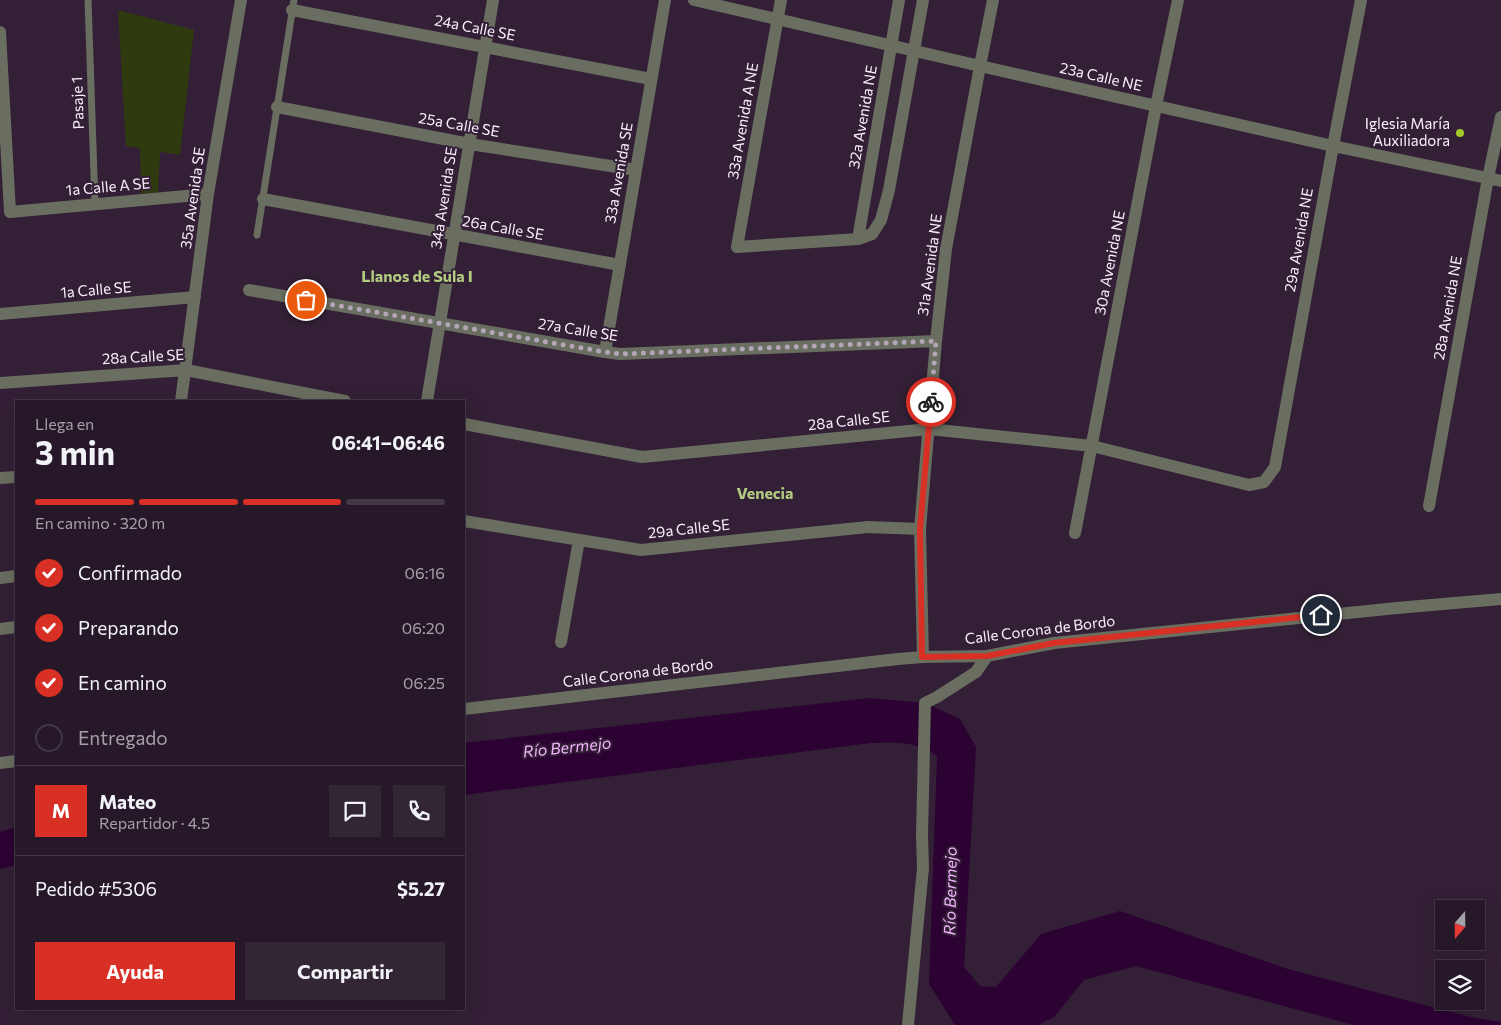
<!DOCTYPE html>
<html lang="es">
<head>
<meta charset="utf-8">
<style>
  :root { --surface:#261828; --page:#322534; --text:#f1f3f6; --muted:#a4a0a8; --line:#423745; --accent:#d93025 }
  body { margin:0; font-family:Commissioner,sans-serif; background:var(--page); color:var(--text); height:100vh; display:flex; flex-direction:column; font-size:19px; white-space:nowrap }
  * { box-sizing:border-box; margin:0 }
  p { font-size:16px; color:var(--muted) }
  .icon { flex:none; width:28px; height:28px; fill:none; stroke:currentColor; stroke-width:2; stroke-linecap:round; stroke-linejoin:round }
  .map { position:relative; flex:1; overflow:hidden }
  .sheet { position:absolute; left:15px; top:400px; width:450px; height:610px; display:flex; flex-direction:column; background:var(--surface); border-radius:0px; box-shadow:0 5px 20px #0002,0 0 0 1px var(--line) }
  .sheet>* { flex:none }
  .needle { width:32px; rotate:200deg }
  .tools { position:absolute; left:1435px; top:900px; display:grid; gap:10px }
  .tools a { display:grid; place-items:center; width:50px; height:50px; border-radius:0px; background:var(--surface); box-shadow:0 5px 20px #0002,0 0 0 1px var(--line); font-size:25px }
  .pin { position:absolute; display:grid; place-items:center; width:42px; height:42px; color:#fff; margin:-21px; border:2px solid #fff; border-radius:50%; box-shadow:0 1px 5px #0007 }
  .courier { position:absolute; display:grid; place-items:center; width:50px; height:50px; margin:-25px; border:4px solid #d93025; border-radius:50%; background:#fff; color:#222; box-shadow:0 1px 6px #0007 }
  .overview em { font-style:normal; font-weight:700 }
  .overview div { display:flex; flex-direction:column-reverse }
  .overview { display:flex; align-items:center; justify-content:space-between; height:85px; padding:0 20px }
  h1 { font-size:32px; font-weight:700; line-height:38px }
  .bar { display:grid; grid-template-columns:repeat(4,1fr); gap:8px 5px; align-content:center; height:60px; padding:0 20px }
  .bar i { height:6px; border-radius:4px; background:var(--line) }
  .bar .current { background:var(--accent) }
  .bar p { grid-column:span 4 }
  .line { display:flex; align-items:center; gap:12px; padding:0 20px; border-top:1px solid var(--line) }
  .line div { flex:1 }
  .round { display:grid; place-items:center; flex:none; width:52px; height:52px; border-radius:0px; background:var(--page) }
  ol { padding:0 20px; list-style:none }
  li { display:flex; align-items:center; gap:15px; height:55px }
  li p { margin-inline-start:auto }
  li .icon { padding:5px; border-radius:50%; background:var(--accent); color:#fff; stroke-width:4 }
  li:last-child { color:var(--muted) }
  li i { width:28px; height:28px; border:2px solid var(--line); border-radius:50% }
  .action { display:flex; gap:10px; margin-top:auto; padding:10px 20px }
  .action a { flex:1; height:58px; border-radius:0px; background:var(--accent); color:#fff; font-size:20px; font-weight:700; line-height:58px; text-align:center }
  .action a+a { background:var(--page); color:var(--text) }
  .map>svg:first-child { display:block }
  .green { fill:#2f3a0f }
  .water { fill:#2c0233 }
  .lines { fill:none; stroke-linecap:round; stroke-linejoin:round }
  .service { stroke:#696e60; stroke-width:7 }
  .minor { stroke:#696e60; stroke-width:12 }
  .tertiary { stroke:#696e60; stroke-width:12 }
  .done { stroke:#b4a5b7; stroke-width:5; stroke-dasharray:0 9 }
  .route { stroke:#d93025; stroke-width:6 }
  .poi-dot { fill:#a3c927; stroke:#332036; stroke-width:2 }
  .labels { text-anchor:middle; stroke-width:4; stroke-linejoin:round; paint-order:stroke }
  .street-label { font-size:15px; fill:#faedfc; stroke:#332036 }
  .poi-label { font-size:15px; fill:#faedfc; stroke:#332036; text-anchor:end }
  .neighbourhood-label { font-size:16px; font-weight:bold; fill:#b3ca81; stroke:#332036 }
  .water-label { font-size:16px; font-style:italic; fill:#f3b3fe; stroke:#332036 }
</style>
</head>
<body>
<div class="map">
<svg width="1501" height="1025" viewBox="0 0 1501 1025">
  <rect width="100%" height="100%" fill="#332036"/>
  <path class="green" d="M 118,10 L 194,30 L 180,155 L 160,152 L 158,193 L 141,193 L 140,148 L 126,146 Z"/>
  <path class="water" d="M 869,698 L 925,703 L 960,719 L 976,747 L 964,967 L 980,986 L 996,987 L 1041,934 L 1120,911 L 1288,969 L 1470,1017 L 1501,1022 L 1501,1025 L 1354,1025 L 1136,966 L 1084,980 L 1054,1017 L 1038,1025 L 955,1025 L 929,984 L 937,756 C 913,740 898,743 871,743 L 464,795 L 464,743 Z
    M 16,827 L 16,865 L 0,869 L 0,832 Z"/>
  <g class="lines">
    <path class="service" d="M 88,0 L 95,204
      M 257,235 L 294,0"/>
    <path class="minor" d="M 781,0 L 737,247 L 858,239 L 872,234 L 881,220 L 889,190 L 923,0
      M 292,10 L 651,79
      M 0,32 L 10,212 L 208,194
      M 277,107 L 470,144 L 636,170
      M 263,199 L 620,265
      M 858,239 L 899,0
      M 249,290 L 605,352 L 620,354 L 936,341
      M 0,314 L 195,297
      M 605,352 L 665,0
      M 0,383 L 186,370 L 345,401
      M 181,401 L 208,194 L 241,0
      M 427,401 L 493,0
      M 464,424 L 642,457 L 929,429 L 1092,446 L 1249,485 L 1264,482 L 1275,467 L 1333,146 L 1361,0
      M 0,478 L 16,477
      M 1429,506 L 1488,178 L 1501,117
      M 464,521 L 641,550 L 868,527 L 920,529
      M 1075,533 L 1156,106 L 1178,0
      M 0,578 L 16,576
      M 0,629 L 16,627
      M 561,642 L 579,540
      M 923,657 L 920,529 L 936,341 L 946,249 L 980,66 L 1333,146 L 1501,181
      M 464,709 L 898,659 L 923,657 L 987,656 L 1054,643 L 1397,608 L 1501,599
      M 0,763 L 16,761
      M 908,1025 L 923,868 L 922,836 L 925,703 L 937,697 L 976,672 L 987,656"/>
    <path class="tertiary" d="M 694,0 L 980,66 L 993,0"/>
  </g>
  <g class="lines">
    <path class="done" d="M 306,300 L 605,352 L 620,354 L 936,341 L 931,402"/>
    <path class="route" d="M 931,402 L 920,529 L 922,657 L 987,656 L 1054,643 L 1321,615"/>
  </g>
  <circle class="poi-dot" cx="1460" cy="133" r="5"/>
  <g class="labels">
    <g class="street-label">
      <text transform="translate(475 28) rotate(11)" y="5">24a Calle SE</text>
      <text transform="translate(1101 77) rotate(13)" y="5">23a Calle NE</text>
      <text transform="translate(78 103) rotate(-92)" y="5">Pasaje 1</text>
      <text transform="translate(863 117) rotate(-80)" y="5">32a Avenida NE</text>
      <text transform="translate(743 121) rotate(-80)" y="5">33a Avenida A NE</text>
      <text transform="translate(459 125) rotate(10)" y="5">25a Calle SE</text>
      <text transform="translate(619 173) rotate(-80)" y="5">33a Avenida SE</text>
      <text transform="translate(108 187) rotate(-5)" y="5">1a Calle A SE</text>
      <text transform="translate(193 198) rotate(-82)" y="5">35a Avenida SE</text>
      <text transform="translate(444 198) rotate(-81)" y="5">34a Avenida SE</text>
      <text transform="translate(503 228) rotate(10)" y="5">26a Calle SE</text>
      <text transform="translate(1299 240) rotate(-80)" y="5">29a Avenida NE</text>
      <text transform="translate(1110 263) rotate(-79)" y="5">30a Avenida NE</text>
      <text transform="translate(930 265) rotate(-82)" y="5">31a Avenida NE</text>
      <text transform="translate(96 290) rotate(-5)" y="5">1a Calle SE</text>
      <text transform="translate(1448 308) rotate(-80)" y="5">28a Avenida NE</text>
      <text transform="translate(578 330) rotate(9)" y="5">27a Calle SE</text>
      <text transform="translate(143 357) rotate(-3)" y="5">28a Calle SE</text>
      <text transform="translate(849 421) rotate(-6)" y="5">28a Calle SE</text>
      <text transform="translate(689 529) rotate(-6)" y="5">29a Calle SE</text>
      <text transform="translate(1040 630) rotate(-7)" y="5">Calle Corona de Bordo</text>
      <text transform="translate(638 673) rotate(-7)" y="5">Calle Corona de Bordo</text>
    </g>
    <g class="poi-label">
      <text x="1450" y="129">Iglesia María<tspan x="1450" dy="17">Auxiliadora</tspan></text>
    </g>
    <g class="neighbourhood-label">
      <text x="417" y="282">Llanos de Sula I</text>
      <text x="765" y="499">Venecia</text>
    </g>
    <g class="water-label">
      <text transform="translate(567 747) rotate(-6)" y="6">Río Bermejo</text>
      <text transform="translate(950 891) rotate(-89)" y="6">Río Bermejo</text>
    </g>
  </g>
</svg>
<div class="tools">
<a><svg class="needle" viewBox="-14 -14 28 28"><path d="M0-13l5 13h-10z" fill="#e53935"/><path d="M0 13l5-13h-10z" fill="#a4a0a8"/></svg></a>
<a><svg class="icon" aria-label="layers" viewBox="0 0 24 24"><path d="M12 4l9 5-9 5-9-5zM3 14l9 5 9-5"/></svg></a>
</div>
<div class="pin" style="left:306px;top:300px;background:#ea580c"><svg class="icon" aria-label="bag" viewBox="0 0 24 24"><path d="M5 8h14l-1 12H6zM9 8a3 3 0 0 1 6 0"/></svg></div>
<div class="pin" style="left:1321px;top:615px;background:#1f2937"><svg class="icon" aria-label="home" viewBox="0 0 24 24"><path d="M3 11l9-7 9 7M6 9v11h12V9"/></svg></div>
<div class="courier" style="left:931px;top:402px"><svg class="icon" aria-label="bike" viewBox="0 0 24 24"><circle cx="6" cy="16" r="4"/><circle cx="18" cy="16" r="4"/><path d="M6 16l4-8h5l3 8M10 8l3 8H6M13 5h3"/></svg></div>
<section class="sheet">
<div class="overview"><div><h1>3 min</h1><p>Llega en</p></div><em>06:41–06:46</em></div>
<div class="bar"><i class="current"></i><i class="current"></i><i class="current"></i><i></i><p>En camino · 320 m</p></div>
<ol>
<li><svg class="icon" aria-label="check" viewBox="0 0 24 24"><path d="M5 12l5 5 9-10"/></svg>Confirmado<p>06:16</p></li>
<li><svg class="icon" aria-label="check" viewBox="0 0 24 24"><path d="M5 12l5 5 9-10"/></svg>Preparando<p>06:20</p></li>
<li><svg class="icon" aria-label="check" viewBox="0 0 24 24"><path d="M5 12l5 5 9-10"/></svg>En camino<p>06:25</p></li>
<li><i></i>Entregado</li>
</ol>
<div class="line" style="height:90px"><b class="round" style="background:var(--accent);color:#fff">M</b><div><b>Mateo</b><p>Repartidor · 4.5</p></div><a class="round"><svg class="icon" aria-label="chat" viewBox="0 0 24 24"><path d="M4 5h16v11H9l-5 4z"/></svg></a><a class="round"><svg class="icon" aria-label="phone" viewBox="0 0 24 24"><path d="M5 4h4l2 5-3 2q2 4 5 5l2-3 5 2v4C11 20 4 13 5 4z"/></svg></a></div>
<div class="line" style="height:65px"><div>Pedido #5306</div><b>$5.27</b></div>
<div class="action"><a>Ayuda</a><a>Compartir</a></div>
</section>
</div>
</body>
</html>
